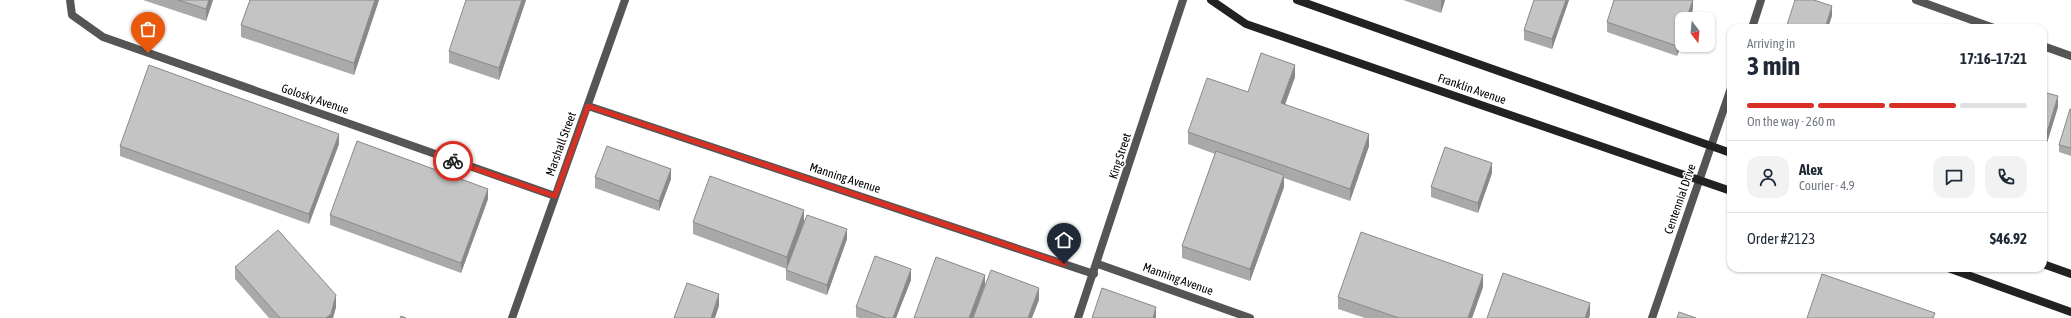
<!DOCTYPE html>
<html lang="en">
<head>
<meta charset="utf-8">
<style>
  :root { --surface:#fff; --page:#f2f2f3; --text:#1f2937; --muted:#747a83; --line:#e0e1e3; --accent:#d93025 }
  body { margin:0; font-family:"Asap Condensed",sans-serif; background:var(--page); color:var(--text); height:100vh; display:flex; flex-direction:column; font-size:15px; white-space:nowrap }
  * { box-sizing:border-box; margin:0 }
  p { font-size:13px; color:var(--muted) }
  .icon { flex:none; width:22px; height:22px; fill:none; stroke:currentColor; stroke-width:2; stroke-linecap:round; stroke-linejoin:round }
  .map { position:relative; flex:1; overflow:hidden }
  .side { position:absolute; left:1727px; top:24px; width:320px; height:248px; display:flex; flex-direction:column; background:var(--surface); border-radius:12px; box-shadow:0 1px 3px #0004 }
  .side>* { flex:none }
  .needle { width:26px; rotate:164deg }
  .fabs { position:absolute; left:1675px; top:12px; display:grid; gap:8px }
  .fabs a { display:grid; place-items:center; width:40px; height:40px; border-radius:8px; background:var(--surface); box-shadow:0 1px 3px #0004; font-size:20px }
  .pin { position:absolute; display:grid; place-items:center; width:34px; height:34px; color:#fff; margin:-41px -17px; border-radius:50% 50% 50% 0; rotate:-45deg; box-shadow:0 0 4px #0007 }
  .pin .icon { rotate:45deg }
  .courier { position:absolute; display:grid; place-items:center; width:40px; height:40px; margin:-20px; border:3px solid #d93025; border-radius:50%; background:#fff; color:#222; box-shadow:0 1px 5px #0007 }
  .headline em { font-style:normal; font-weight:700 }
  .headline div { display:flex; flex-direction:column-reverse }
  .headline { display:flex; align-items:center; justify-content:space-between; height:68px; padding:0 20px }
  h1 { font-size:26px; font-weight:700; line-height:30px }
  .bar { display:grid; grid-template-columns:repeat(4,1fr); gap:6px 4px; align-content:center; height:48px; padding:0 20px }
  .bar i { height:5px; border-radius:3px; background:var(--line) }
  .bar .active { background:var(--accent) }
  .bar p { grid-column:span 4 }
  .line { display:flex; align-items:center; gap:10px; padding:0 20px; border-top:1px solid var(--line) }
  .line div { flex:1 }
  .round { display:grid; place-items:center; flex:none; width:42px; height:42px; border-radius:12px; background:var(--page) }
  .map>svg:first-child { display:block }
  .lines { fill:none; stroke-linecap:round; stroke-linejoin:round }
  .minor { stroke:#555; stroke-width:8 }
  .tertiary { stroke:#555; stroke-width:8 }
  .secondary { stroke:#222; stroke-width:8 }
  .wall { fill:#a9a9a9 }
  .shaded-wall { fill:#898989 }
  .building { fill:#c4c4c4; stroke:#898989 }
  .done { stroke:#595959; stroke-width:4; stroke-dasharray:0 7.2 }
  .route { stroke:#d93025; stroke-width:5 }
  .labels { text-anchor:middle; stroke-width:3; stroke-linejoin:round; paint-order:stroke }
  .street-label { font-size:12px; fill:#000; stroke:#fff }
</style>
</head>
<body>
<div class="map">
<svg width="2071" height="318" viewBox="0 0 2071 318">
  <rect width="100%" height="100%" fill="#fff"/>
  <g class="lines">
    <path class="minor" d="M 70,0 L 72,15 L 103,37 L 555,196
      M 1916,0 L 1994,28
      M 1752,28 L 1761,0
      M 2043,46 L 2071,56
      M 588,106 L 1094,274
      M 1098,264 L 1250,318
      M 512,318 L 625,0
      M 1652,318 L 1731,88"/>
    <path class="tertiary" d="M 1078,318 L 1183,0"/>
    <path class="secondary" d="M 1211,0 L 1246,24 L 1731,191
      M 1297,0 L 1731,153
      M 2043,264 L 2071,274
      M 1948,268 L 2071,312"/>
  </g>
  <path class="wall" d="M 143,0 L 213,0 L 206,21 Z
    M 250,0 L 379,0 L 354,75 L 241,37 L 241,25 Z
    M 526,0 L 499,80 L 449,63 L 449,51 Z
    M 1403,0 L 1445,0 L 1441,13 Z
    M 1534,0 L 1569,0 L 1552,49 L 1524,40 L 1524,30 Z
    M 1693,0 L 1693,9 L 1677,56 L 1607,32 L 1607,22 Z
    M 1295,77 L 1285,105 L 1369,146 L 1350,201 L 1284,178 L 1284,187 L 1250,281 L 1182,258 L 1182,246 L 1215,154 L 1188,144 L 1188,132 L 1248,92 Z
    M 2043,92 L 2058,107 L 2045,149 L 2043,148 Z
    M 2071,109 L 2071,156 L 2059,152 L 2059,145 Z
    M 339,144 L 309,224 L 120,156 L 120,146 Z
    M 1492,173 L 1478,213 L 1431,197 L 1431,187 Z
    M 595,177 L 671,179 L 659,211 L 595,188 Z
    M 488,199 L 461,273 L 330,225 L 330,215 Z
    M 804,210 L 787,269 L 693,234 L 693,222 Z
    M 847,239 L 827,295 L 786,280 L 786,270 Z
    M 235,267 L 336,307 L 333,318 L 269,318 L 235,279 Z
    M 911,280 L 896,318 L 859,318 L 856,317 L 856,307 Z
    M 1483,287 L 1472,318 L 1365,318 L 1338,309 L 1338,297 Z"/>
  <path class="shaded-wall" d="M 209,0 L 213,0 L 206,21 L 206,9 Z
    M 375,0 L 379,0 L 354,75 L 354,63 Z
    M 522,0 L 526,0 L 499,80 L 499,68 Z
    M 1441,0 L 1445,0 L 1441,13 Z
    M 1566,0 L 1569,0 L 1552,49 L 1552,39 Z
    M 1693,0 L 1693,9 L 1690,19 L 1686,19 Z
    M 1832,6 L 1832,16 L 1828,28 L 1825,28 Z
    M 1682,31 L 1682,42 L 1677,56 L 1677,46 Z
    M 1295,65 L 1295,77 L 1281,115 L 1281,103 Z
    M 2058,96 L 2058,107 L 2045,149 L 2045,139 Z
    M 339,134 L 339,144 L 309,224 L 309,214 Z
    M 1369,134 L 1369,146 L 1350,201 L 1350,189 Z
    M 1492,163 L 1492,173 L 1478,213 L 1478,203 Z
    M 671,169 L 671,179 L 659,211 L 659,201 Z
    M 1284,175 L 1284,187 L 1250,281 L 1250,269 Z
    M 488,189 L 488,199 L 461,273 L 461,263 Z
    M 804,210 L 804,222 L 787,269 L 787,257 Z
    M 847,229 L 847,239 L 827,295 L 827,285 Z
    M 911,269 L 911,280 L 896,318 L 893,318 Z
    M 985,275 L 985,285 L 973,318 L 969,318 Z
    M 1483,275 L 1483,287 L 1472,318 L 1468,318 Z
    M 1039,288 L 1039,300 L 1032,318 L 1028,318 Z
    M 719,294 L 719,306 L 715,318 L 711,318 Z
    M 336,295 L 336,307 L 333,318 L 326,318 Z
    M 1590,303 L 1590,315 L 1589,318 L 1585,318 Z
    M 1156,307 L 1156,318 L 1153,318 Z"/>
  <path class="building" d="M 178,0 L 209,0 L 206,9 Z
    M 250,0 L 375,0 L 354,63 L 241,25 Z
    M 466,0 L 522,0 L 499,68 L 449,51 Z
    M 1534,0 L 1566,0 L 1552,39 L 1524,30 Z
    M 1614,0 L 1693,0 L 1686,19 L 1682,19 L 1682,31 L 1677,46 L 1607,22 Z
    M 1795,0 L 1814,0 L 1832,6 L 1825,28 L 1786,28 Z
    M 1261,53 L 1295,65 L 1281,103 L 1369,134 L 1350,189 L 1188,132 L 1207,78 L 1248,92 Z
    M 149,65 L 339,134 L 309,214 L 120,146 Z
    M 2043,92 L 2058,96 L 2045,139 L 2043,138 Z
    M 2070,109 L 2071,109 L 2071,148 L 2059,145 Z
    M 357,141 L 488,189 L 461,263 L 330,215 Z
    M 607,146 L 671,169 L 659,201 L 595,177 Z
    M 1445,147 L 1492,163 L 1478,203 L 1431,187 Z
    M 1216,151 L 1284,175 L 1250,269 L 1182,246 Z
    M 710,176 L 804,210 L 787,257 L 693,222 Z
    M 807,215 L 847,229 L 827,285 L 786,270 Z
    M 278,230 L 336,295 L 331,314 L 326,318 L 280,318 L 235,267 Z
    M 1361,232 L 1483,275 L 1468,318 L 1399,318 L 1338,297 Z
    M 875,256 L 911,269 L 893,318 L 886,318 L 856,307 Z
    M 936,257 L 985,275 L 969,318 L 914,318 Z
    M 991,270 L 1039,288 L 1028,318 L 973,318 Z
    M 1503,273 L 1590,303 L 1585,318 L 1487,318 Z
    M 1822,274 L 1935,313 L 1933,318 L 1807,318 Z
    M 687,283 L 719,294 L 711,318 L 674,318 Z
    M 1102,288 L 1156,307 L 1153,318 L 1092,318 Z
    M 1679,312 L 1696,318 L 1677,318 Z
    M 401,316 L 406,318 L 400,318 Z"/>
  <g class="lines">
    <path class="done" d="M 148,53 L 453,161"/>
    <path class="route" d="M 453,161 L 555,196 L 588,106 L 1064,264"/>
  </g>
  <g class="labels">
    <g class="street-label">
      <text transform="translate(1472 89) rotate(19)" y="4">Franklin Avenue</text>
      <text transform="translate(315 99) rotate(19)" y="4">Golosky Avenue</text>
      <text transform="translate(561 144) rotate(-70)" y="4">Marshall Street</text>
      <text transform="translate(1120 156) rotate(-72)" y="4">King Street</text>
      <text transform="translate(845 178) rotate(18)" y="4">Manning Avenue</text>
      <text transform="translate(1680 199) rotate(-71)" y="4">Centennial Drive</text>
      <text transform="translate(1178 279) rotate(20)" y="4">Manning Avenue</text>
    </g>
  </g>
</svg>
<div class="fabs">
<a><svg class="needle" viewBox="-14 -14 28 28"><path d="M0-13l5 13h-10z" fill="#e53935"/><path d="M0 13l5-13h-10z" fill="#747a83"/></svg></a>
</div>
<div class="pin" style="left:148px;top:53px;background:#ea580c"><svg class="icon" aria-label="bag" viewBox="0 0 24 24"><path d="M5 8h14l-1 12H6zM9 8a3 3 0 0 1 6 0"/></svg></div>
<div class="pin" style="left:1064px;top:264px;background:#1f2937"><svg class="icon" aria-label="home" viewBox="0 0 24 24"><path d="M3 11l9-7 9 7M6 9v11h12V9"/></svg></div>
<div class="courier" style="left:453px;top:161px"><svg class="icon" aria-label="bike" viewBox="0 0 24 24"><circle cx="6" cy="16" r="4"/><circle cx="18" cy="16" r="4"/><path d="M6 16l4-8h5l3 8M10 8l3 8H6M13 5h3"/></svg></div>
<section class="side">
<div class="headline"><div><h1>3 min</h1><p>Arriving in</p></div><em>17:16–17:21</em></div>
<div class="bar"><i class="active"></i><i class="active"></i><i class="active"></i><i></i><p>On the way · 260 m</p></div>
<div class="line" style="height:72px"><a class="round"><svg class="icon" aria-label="person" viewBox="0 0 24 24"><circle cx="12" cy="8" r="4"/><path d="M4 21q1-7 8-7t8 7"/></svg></a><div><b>Alex</b><p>Courier · 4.9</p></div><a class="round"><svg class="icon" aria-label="chat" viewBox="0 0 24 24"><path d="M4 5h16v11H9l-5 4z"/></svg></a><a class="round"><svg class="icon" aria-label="phone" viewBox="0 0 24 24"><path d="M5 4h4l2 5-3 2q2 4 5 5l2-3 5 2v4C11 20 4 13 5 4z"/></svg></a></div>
<div class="line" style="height:52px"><div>Order #2123</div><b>$46.92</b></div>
</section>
</div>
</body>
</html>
